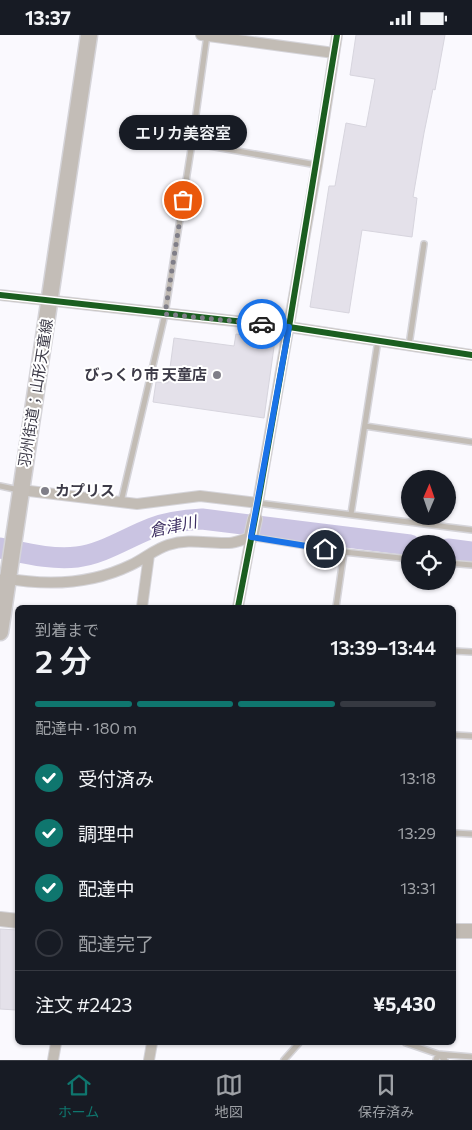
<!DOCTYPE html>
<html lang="ja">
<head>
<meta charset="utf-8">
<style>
  :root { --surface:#171b24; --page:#20242c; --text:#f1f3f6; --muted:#9ea1a6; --line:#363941; --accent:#0f766e }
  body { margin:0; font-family:Commissioner,"Noto Sans JP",sans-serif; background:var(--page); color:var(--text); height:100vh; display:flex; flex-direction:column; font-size:19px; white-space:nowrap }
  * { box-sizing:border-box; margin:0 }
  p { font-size:16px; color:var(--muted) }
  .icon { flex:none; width:28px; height:28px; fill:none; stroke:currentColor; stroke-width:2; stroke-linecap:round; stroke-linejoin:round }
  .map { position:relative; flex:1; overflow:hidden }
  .drawer { position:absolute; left:15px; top:570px; width:441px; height:440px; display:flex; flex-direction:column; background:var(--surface); border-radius:8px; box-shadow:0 1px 4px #0004 }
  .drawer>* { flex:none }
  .needle { width:32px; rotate:2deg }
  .fabs { position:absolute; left:401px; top:435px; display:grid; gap:10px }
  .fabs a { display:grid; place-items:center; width:55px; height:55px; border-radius:50%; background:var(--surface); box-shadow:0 1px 4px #0004; font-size:25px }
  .pin { position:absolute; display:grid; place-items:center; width:42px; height:42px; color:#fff; margin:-21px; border:2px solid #fff; border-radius:50%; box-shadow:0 1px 5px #0007 }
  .courier { position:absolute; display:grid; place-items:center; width:50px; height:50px; margin:-25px; border:4px solid #1a73e8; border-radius:50%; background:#fff; color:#222; box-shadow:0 1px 6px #0007 }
  .bubble { position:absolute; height:35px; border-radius:18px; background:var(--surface); box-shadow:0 1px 4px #0004; font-size:16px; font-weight:600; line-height:35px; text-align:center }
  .summary em { font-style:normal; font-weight:600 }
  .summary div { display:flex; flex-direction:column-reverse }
  .summary { display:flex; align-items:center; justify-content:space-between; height:85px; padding:0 20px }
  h1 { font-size:32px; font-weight:600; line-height:38px }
  .bar { display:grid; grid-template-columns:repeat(4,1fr); gap:8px 5px; align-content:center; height:60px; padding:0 20px }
  .bar i { height:6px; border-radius:4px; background:var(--line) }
  .bar .active { background:var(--accent) }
  .bar p { grid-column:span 4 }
  .line { display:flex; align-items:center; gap:12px; padding:0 20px; border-top:1px solid var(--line) }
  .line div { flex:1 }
  ol { padding:0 20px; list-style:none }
  li { display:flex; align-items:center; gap:15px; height:55px }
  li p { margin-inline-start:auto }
  li .icon { padding:5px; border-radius:50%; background:var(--accent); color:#fff; stroke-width:4 }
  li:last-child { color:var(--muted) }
  li i { width:28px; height:28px; border:2px solid var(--line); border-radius:50% }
  .status { display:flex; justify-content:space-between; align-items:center; height:35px; padding:0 25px; background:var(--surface); direction:ltr }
  .status svg { height:14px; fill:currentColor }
  .menu { display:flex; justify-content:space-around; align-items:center; height:70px; border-top:1px solid var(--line); background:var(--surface); font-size:14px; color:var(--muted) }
  .menu a { display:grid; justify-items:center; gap:2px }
  .menu .active { color:var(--accent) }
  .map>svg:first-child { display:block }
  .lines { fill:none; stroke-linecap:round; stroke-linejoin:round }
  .river { stroke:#cac4e2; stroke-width:21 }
  .building { fill:#e4e1ea; stroke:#d7d5de }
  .lane-casing { stroke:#d5d4d9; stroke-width:8 }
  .street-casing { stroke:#d5d4d9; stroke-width:12 }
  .secondary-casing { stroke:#d5d4d9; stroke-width:16 }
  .primary-casing { stroke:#d5d4d9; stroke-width:19 }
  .lane { stroke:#c2bcb5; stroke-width:5 }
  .street { stroke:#c2bcb5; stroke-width:10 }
  .secondary { stroke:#c1bab3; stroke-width:14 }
  .primary { stroke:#c3bdb7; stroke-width:16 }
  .cycleway-casing { stroke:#fff; stroke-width:9 }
  .cycleway { stroke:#1b5e20; stroke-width:6 }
  .done { stroke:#7f7e88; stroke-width:5; stroke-dasharray:0 9 }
  .route { stroke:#1a73e8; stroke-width:6 }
  .poi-dot { fill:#7f7e88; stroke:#fff; stroke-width:2 }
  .labels { text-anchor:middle; stroke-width:4; stroke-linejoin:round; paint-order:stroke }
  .poi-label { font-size:15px; font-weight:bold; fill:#3d3b48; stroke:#fff; text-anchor:end }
  .street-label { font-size:15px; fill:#3d3b48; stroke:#fff }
  .water-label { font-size:16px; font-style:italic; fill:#3d2e62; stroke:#fff }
</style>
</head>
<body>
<div class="status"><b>13:37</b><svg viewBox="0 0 49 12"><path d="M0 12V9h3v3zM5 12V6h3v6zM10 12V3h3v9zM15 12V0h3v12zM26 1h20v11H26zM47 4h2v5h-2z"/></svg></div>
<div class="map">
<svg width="472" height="1025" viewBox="0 0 472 1025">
  <rect width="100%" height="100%" fill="#faf9fe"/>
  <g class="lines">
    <path class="river" d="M 0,513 C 25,518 51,525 77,522 C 103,519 128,502 152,493 C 168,487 185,485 202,484 L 410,510
      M 448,514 L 472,517"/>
  </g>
  <path class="building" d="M 356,0 L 445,0 L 435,55 L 433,54 L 424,98 L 413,162 L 417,163 L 412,202 L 362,195 L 349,278 L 310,272 L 329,151 L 335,151 L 346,88 L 366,92 L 375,44 L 350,40 Z
    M 236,299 L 275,305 L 264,383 L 153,367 L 156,347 L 168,348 L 174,303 L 234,311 Z
    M 0,894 L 18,895 L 18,954 L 16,975 L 0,974 Z"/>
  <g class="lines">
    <g class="lane-casing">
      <path id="lane" d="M 192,108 L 317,130
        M 409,310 L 424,209
        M 365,391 L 472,407
        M 0,451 L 19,455
        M 121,467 L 165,279 L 192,108 L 207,0
        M 258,468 L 472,495
        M 351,479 L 378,305
        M 252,502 L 344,517 L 410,524
        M 448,528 L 472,530
        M 336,572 L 344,517
        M 454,616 L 472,617
        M 454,700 L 472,701
        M 454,798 L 472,799
        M 406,1008 L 438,1019 L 472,1022
        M 284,1025 L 299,1008
        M 436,1025 L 438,1019 L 445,1025"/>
    </g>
    <g class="street-casing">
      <path id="street" d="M 201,0 L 334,18
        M 0,260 L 289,292 L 472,320
        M 21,455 L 137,469 L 200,461 L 258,468
        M 255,484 L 317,130 L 337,0
        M 4,543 C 47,551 92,549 131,530 C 144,524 155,514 168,510 C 190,503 208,509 229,508 C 236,508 244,504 251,502 L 238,572
        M 142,572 L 149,520
        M 53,1025 L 56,1008
        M 149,1025 L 152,1008"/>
    </g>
    <g class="secondary-casing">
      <path id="secondary" d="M 251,502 L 255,484
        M 0,884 L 18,886
        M 454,896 L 472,896"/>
    </g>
    <g class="primary-casing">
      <path id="primary" d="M 0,597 L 89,0"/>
    </g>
    <use href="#lane" class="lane"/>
    <use href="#street" class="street"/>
    <use href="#secondary" class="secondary"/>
    <use href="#primary" class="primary"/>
    <g class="cycleway-casing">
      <path id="cycleway" d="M 0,260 L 289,292 L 472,320
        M 238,572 L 258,468 L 289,292 L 337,0"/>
    </g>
    <use href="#cycleway" class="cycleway"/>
  </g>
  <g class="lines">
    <path class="done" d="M 183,165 L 165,279 L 262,289"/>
    <path class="route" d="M 262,289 L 289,292 L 251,502 L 325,514"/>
  </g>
  <g class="poi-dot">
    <circle cx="217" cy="340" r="5"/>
    <circle cx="45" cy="456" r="5"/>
  </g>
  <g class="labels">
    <g class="poi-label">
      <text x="207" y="345">びっくり市 天童店</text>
      <text x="55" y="461" text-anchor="start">カプリス</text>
    </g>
    <g class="street-label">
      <text transform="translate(36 358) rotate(-81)" y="5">羽州街道；山形天童線</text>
    </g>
    <g class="water-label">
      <text transform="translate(173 491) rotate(-12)" y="6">倉津川</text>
    </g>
  </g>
</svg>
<div class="fabs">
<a><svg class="needle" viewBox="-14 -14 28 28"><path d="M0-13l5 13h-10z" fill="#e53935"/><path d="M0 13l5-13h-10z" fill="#9ea1a6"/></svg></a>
<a><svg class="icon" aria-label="locate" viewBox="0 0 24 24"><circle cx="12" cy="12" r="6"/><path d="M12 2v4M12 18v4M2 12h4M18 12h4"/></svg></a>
</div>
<div class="pin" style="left:183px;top:165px;background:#ea580c"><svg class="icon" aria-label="bag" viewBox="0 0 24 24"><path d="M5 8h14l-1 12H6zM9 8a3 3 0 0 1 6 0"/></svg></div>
<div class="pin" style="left:325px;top:514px;background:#1f2937"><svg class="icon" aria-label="home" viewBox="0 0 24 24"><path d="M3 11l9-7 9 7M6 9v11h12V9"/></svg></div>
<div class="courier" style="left:262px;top:289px"><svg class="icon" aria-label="car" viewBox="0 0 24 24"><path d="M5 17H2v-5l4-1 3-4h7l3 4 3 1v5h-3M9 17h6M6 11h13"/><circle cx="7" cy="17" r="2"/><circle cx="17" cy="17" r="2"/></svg></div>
<div class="bubble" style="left:119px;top:80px;width:128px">エリカ美容室</div>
<section class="drawer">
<div class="summary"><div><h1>2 分</h1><p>到着まで</p></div><em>13:39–13:44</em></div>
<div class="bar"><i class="active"></i><i class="active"></i><i class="active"></i><i></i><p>配達中 · 180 m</p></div>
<ol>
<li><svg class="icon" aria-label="check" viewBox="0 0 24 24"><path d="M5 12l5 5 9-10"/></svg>受付済み<p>13:18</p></li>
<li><svg class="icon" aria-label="check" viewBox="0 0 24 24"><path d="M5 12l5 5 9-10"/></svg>調理中<p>13:29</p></li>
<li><svg class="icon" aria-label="check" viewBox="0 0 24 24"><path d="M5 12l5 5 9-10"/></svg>配達中<p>13:31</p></li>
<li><i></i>配達完了</li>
</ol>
<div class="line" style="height:65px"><div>注文 #2423</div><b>¥5,430</b></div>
</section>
</div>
<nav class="menu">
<a class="active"><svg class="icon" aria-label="home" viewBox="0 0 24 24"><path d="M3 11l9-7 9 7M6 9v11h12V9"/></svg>ホーム</a>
<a><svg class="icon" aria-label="map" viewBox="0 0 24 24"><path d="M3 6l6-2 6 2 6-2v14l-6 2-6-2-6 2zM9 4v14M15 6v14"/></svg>地図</a>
<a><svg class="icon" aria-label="saved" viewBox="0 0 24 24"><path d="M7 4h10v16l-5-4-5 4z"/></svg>保存済み</a>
</nav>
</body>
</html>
